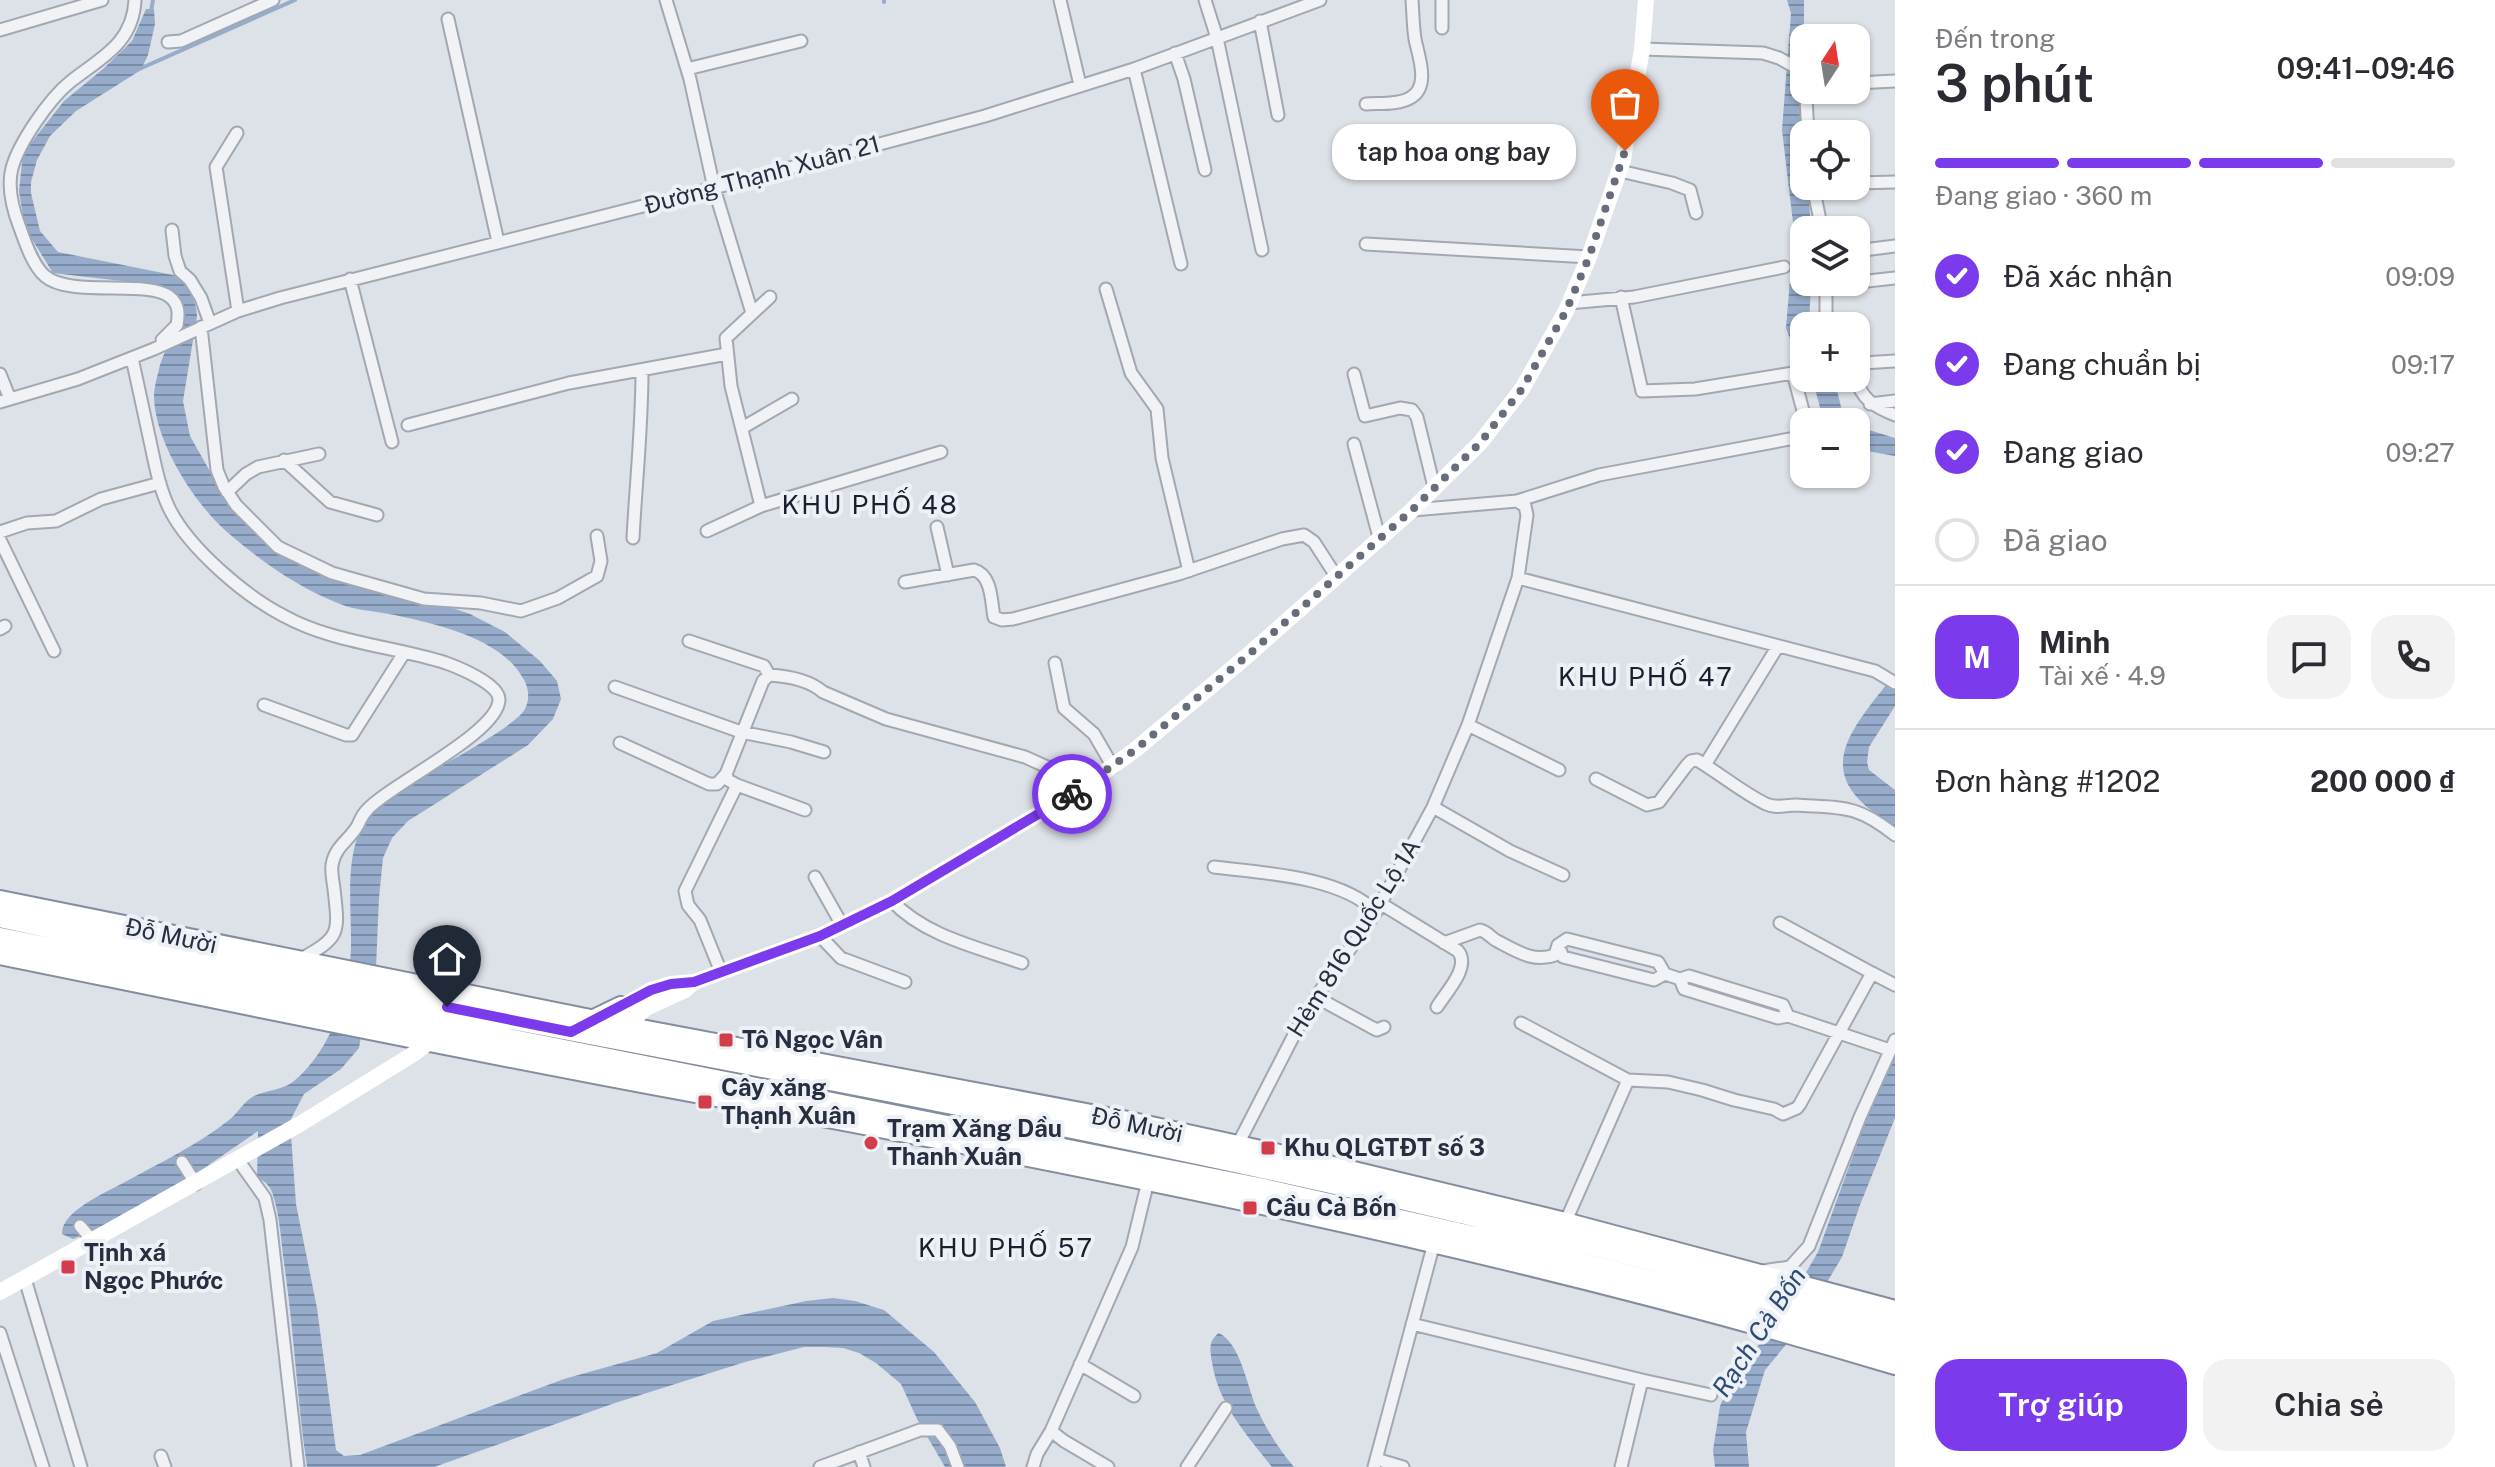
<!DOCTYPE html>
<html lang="vi">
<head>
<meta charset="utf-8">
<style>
  :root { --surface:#fff; --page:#f2f2f3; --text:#2b2b33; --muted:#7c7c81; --line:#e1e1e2; --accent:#7c3aed }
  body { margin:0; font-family:"Public Sans",sans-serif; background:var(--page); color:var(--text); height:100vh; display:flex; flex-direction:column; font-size:30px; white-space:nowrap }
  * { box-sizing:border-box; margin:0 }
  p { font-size:26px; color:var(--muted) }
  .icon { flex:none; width:44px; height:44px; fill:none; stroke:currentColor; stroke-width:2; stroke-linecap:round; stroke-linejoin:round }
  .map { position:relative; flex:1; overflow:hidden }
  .drawer { display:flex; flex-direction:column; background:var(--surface); width:600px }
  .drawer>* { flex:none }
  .needle { width:52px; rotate:12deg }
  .controls { position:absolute; left:1790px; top:24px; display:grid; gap:16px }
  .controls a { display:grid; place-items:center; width:80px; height:80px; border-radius:16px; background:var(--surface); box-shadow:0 2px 6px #0004; font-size:40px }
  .pin { position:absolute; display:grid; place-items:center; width:68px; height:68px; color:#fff; margin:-82px -34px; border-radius:50% 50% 50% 0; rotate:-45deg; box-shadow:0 0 8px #0007 }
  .pin .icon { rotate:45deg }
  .courier { position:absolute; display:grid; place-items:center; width:80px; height:80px; margin:-40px; border:6px solid #7c3aed; border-radius:50%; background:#fff; color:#222; box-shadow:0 2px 10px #0007 }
  .bubble { position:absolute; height:56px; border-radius:24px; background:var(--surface); box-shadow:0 2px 6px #0004; font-size:26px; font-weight:600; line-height:56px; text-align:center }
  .head em { font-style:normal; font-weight:600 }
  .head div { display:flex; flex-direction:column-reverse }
  .head { display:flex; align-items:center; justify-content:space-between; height:136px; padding:0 40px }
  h1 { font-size:52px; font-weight:600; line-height:60px }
  .bar { display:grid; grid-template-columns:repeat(4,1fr); gap:12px 8px; align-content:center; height:96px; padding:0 40px }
  .bar i { height:10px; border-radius:6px; background:var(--line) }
  .bar .active { background:var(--accent) }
  .bar p { grid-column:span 4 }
  .line { display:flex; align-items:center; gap:20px; padding:0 40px; border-top:2px solid var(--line) }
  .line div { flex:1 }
  .round { display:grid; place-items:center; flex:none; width:84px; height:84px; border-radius:24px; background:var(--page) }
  ol { padding:0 40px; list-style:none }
  li { display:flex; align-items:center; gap:24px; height:88px }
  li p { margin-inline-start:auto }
  li .icon { padding:8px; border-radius:50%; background:var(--accent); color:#fff; stroke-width:4 }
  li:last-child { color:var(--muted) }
  li i { width:44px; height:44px; border:4px solid var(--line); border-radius:50% }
  .button { display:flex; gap:16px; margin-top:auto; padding:16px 40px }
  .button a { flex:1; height:92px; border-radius:24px; background:var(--accent); color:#fff; font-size:32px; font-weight:600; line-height:92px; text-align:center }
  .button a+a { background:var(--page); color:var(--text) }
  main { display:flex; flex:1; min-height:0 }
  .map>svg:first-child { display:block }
  .water { fill:url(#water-rules) }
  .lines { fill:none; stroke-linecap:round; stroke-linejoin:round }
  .stream { stroke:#96acca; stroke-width:4 }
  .street-casing { stroke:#a2a8b2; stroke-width:15 }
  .highway-casing { stroke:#848d9f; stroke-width:24 }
  .street { stroke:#f0f2f6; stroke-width:11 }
  .secondary { stroke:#fff; stroke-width:16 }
  .highway { stroke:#fff; stroke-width:20 }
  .done { stroke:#666d7a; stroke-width:8; stroke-dasharray:0 14.4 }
  .route { stroke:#7c3aed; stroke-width:10 }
  .poi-dot { fill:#d33c4a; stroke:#edf0f5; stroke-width:3 }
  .labels { text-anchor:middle; stroke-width:8; stroke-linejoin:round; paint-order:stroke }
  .street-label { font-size:24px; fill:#262e3f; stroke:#edf0f5 }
  .poi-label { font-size:24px; font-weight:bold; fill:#262e3f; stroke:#edf0f5; text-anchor:start }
  .neighbourhood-label { font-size:26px; letter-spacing:2px; fill:#181f2f; stroke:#edf0f5 }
  .water-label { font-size:26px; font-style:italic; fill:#2f4a74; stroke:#edf0f5 }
</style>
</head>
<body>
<main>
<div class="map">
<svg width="1895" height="1467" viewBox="0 0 1895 1467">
  <defs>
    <pattern id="water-rules" width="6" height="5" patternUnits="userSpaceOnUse" patternTransform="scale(2)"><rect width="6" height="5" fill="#96acca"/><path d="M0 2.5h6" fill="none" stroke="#7a8ca5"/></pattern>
  </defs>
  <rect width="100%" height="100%" fill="#dde1e8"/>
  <path class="water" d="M 1787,0 L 1804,0 L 1804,186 L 1808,186 L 1811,230 L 1804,230 L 1804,282 L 1811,282 L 1809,326 L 1804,326 L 1804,362 L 1792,344 L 1786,328 L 1794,231 L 1782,130 L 1791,13 Z
    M 146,9 L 154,9 L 155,24 L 148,55 L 141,70 L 76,111 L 50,136 L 37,160 L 31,182 L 31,193 L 40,231 L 58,252 L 178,276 C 190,289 196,299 197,316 L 183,401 L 190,436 L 216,482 L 249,523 L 278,548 L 470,614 L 505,632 L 540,661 L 557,681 L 561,699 L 553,719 L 528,745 L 408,821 L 392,838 L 383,858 L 379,898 L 375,991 L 362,1031 L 359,1048 L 341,1069 L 304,1094 L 290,1121 L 296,1204 L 317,1308 L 336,1450 L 344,1456 L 360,1455 L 564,1379 L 657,1353 L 713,1321 L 806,1301 L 833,1298 L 855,1301 L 884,1310 L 934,1352 L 975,1402 L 1000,1448 L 1006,1467 L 945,1467 L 918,1421 L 901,1384 L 876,1363 L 859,1353 L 843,1348 L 825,1347 L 804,1347 L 745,1362 L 615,1403 L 434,1467 L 307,1467 C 297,1399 294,1331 284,1263 C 281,1241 280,1217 273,1195 C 271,1187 265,1181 257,1177 L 258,1131 L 171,1191 L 109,1225 L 73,1239 L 62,1234 C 61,1211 107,1192 125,1182 C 159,1163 198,1145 229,1120 C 238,1113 244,1101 254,1096 C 266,1090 284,1090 294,1081 C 332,1050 352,988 351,940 C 351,893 343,843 376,804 C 383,796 397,791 406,785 C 428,773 516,727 525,709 C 531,697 528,685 521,675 C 498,637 430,622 389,614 C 373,611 355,610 340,604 C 297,587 262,562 227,532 C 194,503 155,442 154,397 C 154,388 157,377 159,369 C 163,352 180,324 179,309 C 178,295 167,289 156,285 L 53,273 L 25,228 L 19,191 L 23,153 L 64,101 L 103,69 L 132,41 Z
    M 1812,378 L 1834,378 L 1842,411 L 1850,422 L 1824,422 Z
    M 1856,426 L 1895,438 L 1895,456 L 1856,449 Z
    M 1895,674 L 1895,706 L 1869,747 L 1867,762 L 1869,770 L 1895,790 L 1895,826 C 1807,776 1847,734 1895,674 Z
    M 1895,1050 L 1895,1118 L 1860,1205 L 1842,1257 L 1799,1329 L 1765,1370 L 1746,1432 L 1749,1467 L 1715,1467 L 1713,1450 L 1720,1406 L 1738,1367 L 1771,1332 L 1818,1252 L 1862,1131 Z
    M 1219,1333 C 1241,1344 1247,1387 1257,1409 C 1267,1430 1279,1450 1294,1467 L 1272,1467 C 1247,1435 1218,1404 1212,1362 C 1210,1350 1208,1341 1219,1333 Z"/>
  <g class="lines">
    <path class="stream" d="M 884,0 L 884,2
      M 151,11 L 153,0
      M 137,70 L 295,0"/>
    <g class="street-casing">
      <path id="street" d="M 135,0 C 133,44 100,58 70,82 C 49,99 19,143 12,168 C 7,187 13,210 20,228 C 25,242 33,266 45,276 C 70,298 148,279 170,297 C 179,304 179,314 177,325 L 162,340
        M 666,0 L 690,79 L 714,188 L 752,313
        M 1060,0 L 1080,85
        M 1205,0 L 1217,38 L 1262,250
        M 448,19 L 498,242
        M 1260,21 L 1278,115
        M 1442,28 L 1442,0
        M 0,30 L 102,0
        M 168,42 L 181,41 L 273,0
        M 1642,49 L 1763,53 L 1779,58 L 1804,72
        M 1175,53 L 1184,79 L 1205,170
        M 687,69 L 801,41
        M 1134,69 L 1181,264
        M 1856,83 L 1895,81
        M 1366,104 C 1379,103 1398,105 1410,98 C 1431,87 1418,55 1415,39 C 1413,26 1413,13 1412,0
        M 237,133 L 216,167 L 238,311
        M 1808,134 L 1806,98 L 1808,90
        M 1620,171 L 1672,183 L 1690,190 L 1696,213
        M 1856,183 L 1895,182
        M 1813,186 L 1822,230
        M 172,230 L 175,256 L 180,271 L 190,280 L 201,298 L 210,323
        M 1366,244 L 1589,257
        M 1856,251 L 1895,246
        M 350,279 L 392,442
        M 1829,282 L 1832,285 L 1895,278
        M 1106,289 L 1131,373 L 1157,409 L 1162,458 L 1189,571
        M 1621,297 L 1642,391 L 1695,389 L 1793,373 L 1806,422
        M 1569,303 L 1634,297 L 1784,267
        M 1826,326 L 1826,282
        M 201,327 L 217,470 L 224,487 L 236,505 L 278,547 L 332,573 L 353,579 L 424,599 L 481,603 L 521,611 L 558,598 L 597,576 L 601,561 L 597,536
        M 132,358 C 138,385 144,413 150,441 C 155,464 159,488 170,510 C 190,549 245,596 284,616 C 333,643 393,646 446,663 C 460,668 498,684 499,699 C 500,732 389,785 367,810 C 362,815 361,819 358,825 C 350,840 335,846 332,865 C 331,872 333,881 334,889 C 339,934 341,937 299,960
        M 1856,367 L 1862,363 L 1895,361
        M 0,374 L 10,399
        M 1354,374 L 1365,416 L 1400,408 L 1412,410 L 1417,417 L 1434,487
        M 1856,376 C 1860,399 1875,407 1895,415
        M 0,402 L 78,379 L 154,349 L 238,311 L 280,298 L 714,188 L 985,116 L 1134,69 L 1320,0
        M 1870,404 L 1895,401
        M 408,425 L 569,383 L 727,354
        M 742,428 L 792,399
        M 1354,444 L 1379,537
        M 1856,452 L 1859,453
        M 284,460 L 330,502 L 377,515
        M 227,492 L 246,474 L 258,467 L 319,454
        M 761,506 L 941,452
        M 1413,510 L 1517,501 L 1599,475 L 1795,438 L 1804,439
        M 937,527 L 948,575
        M 707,531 L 761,506 L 731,386 L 726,338 L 770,297
        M 0,532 L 27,523 L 56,521 L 101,499 L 160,483
        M 633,538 C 636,482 642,427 642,371
        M 0,540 L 54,651
        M 1518,578 L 1875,671 L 1895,683
        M 905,582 L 974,570 C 992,575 991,601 994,617 L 1002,620 L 1013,619 L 1179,574 L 1282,539 L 1304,535 L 1314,542 L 1336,576
        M 0,629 L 5,626
        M 689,641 L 764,666 L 769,675
        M 1055,663 L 1064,708 L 1094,734 L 1113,767
        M 615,687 L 741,732 L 791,742 L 824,752
        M 264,705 L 346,735 L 352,735 L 404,653
        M 1468,725 L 1559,770
        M 620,743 L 709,784 L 717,784 L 726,774
        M 1705,765 L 1778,646
        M 1596,779 L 1647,805 L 1659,802 L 1687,765 L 1691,761 L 1697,760 C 1719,773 1743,793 1766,804 C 1777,809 1785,805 1796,805 C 1842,808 1856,804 1895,835
        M 1433,807 L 1510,851 L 1563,875
        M 805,810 L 737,785 L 728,780 L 726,774 L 763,681 L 769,675 C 787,676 809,680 823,692 L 886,719 L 1025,757 L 1056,771 L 1082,788
        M 1214,867 C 1262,873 1340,876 1376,912
        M 815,877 L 842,925
        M 892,901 C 925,936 977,947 1022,963
        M 1380,903 L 1458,951 C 1471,967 1446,992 1437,1007
        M 1780,923 L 1872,973
        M 820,936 L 841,958 L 905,982
        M 1444,943 L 1480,930 C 1488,932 1490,937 1497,941 C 1516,951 1534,963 1555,955 L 1558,945
        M 721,972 L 700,920 L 688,905 L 685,891 L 737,785
        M 1665,974 L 1654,980 L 1563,957 L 1558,945 L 1567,939 L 1658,962 L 1665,974 L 1680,979
        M 1316,997 L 1371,1027 L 1377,1030 L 1384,1027
        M 1788,1016 L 1783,1005 L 1689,976 L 1680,979 L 1684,989 L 1778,1018 L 1788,1016 L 1890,1050
        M 1521,1023 L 1628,1080 L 1668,1082 L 1702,1090 L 1734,1100 L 1774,1109 L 1783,1114 L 1797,1108 L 1800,1104 L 1872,973 L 1895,985
        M 1237,1146 L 1296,1031 L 1316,997 L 1376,912 L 1433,807 L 1468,725 L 1518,578 L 1527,515 L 1525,506 L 1517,501
        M 238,1160 L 265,1198 L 270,1220 L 298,1467
        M 182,1162 L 196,1184
        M 1565,1223 L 1628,1080
        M 80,1226 L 93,1241
        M 1762,1271 L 1790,1267 L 1809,1246 L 1860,1117 L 1895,1040
        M 25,1279 L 81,1467
        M 1412,1324 L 1642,1380 L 1621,1467
        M 0,1333 L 43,1467
        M 1080,1364 L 1134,1396
        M 1642,1380 L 1711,1395
        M 1051,1431 L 1064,1441 L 1108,1467
        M 859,1452 L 864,1467
        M 161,1456 L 165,1467
        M 1376,1459 L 1403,1467
        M 820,1467 L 920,1430 L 938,1430 L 950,1446 L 958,1467
        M 1033,1467 L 1037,1454 L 1051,1431 L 1132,1247 L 1148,1181
        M 1187,1467 L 1226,1408
        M 1374,1467 L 1434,1243"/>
    </g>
    <g class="highway-casing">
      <path id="highway" d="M 0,901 L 625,1027 L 1123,1121 L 1316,1163 L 1565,1223 L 1895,1311
        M 0,917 C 632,1052 1274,1143 1895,1328
        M 0,938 L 1259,1188 L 1515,1246 L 1772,1312 L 1895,1348
        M 0,954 C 226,1000 452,1047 679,1089 C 1087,1165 1496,1244 1895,1364
        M 588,1023 L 621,1007"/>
    </g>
    <use href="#street" class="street"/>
    <path class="secondary" d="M 694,982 L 685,990 L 646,1008 L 625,1027 L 620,1021 L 621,1007 L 651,990 L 671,984 L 694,982 L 820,936 L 892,901 L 1082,788 L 1135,750 L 1247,656 L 1412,510 L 1480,443 L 1522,389 L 1566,311 L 1589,257 L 1623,160 L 1642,49 L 1646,0
      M 0,1292 L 300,1124 L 415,1053 L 430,1041 L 434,1034"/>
    <use href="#highway" class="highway"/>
  </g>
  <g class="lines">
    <path class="done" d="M 1072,794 L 1135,750 L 1247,656 L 1412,510 L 1480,443 L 1522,389 L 1566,311 L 1589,257 L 1625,151"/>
    <path class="route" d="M 447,1007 L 571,1032 L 651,990 L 671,984 L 694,982 L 820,936 L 892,901 L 1072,794"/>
  </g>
  <g class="poi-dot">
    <rect x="718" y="1032" width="16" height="16" rx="4"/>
    <rect x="697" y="1094" width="16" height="16" rx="4"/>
    <circle cx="871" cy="1143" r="8"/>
    <rect x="1260" y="1140" width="16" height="16" rx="4"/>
    <rect x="1242" y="1200" width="16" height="16" rx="4"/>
    <rect x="60" y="1259" width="16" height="16" rx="4"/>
  </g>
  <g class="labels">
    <g class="street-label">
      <text transform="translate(762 175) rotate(-15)" y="8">Đường Thạnh Xuân 21</text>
      <text transform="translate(171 936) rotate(12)" y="8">Đỗ Mười</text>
      <text transform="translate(1354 938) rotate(-58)" y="8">Hẻm 816 Quốc Lộ 1A</text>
      <text transform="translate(1137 1125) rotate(12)" y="8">Đỗ Mười</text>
    </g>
    <g class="poi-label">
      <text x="742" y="1048">Tô Ngọc Vân</text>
      <text x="721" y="1096">Cây xăng<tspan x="721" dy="28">Thạnh Xuân</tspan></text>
      <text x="887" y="1137">Trạm Xăng Dầu<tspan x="887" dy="28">Thanh Xuân</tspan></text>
      <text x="1284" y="1156">Khu QLGTĐT số 3</text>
      <text x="1266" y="1216">Cầu Cả Bốn</text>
      <text x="84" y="1261">Tịnh xá<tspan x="84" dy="28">Ngọc Phước</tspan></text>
    </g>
    <g class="neighbourhood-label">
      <text x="870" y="514">KHU PHỐ 48</text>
      <text x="1646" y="686">KHU PHỐ 47</text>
      <text x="1006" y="1257">KHU PHỐ 57</text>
    </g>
    <g class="water-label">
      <text transform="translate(1759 1332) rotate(-57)" y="9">Rạch Cả Bốn</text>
    </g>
  </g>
</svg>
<div class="controls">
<a><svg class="needle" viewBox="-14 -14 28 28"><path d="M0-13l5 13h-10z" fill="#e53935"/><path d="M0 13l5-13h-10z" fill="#7c7c81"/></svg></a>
<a><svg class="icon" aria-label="locate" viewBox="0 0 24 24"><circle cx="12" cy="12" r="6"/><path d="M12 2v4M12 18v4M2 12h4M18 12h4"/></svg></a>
<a><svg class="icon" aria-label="layers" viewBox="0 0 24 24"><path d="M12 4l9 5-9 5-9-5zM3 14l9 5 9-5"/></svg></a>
<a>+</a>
<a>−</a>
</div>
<div class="pin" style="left:1625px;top:151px;background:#ea580c"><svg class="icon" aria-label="bag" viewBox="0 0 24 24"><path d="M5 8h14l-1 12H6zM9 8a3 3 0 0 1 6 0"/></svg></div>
<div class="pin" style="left:447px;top:1007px;background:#1f2937"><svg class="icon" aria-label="home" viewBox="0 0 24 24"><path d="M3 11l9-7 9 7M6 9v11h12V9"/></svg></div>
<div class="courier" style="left:1072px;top:794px"><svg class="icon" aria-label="bike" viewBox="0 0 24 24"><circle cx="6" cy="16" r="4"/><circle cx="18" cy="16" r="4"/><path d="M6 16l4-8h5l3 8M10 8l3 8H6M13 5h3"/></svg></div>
<div class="bubble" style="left:1332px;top:124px;width:244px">tap hoa ong bay</div>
</div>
<section class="drawer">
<div class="head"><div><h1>3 phút</h1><p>Đến trong</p></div><em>09:41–09:46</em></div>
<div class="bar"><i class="active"></i><i class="active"></i><i class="active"></i><i></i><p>Đang giao · 360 m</p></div>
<ol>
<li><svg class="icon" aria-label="check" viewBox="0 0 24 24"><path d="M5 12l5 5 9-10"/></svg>Đã xác nhận<p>09:09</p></li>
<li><svg class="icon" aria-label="check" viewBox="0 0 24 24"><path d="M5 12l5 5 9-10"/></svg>Đang chuẩn bị<p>09:17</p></li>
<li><svg class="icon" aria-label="check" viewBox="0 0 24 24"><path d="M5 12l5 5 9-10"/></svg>Đang giao<p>09:27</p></li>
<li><i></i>Đã giao</li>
</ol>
<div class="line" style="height:144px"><b class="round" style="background:var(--accent);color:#fff">M</b><div><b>Minh</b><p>Tài xế · 4.9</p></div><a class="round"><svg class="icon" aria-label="chat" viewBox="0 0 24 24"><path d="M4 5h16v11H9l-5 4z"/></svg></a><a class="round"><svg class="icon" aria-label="phone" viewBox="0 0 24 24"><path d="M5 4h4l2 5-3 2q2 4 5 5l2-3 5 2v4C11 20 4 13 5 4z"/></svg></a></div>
<div class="line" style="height:104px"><div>Đơn hàng #1202</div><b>200 000 ₫</b></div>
<div class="button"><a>Trợ giúp</a><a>Chia sẻ</a></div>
</section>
</main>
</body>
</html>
